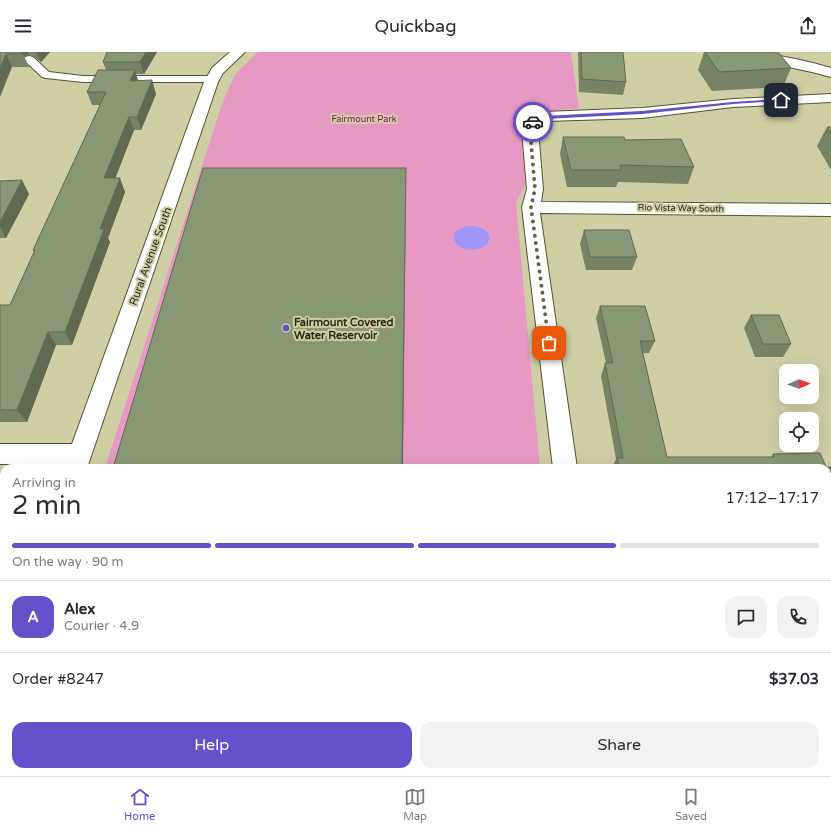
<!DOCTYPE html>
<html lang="en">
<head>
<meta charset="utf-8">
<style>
  :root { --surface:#fff; --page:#f2f2f3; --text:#2b2b33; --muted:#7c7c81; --line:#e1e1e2; --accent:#6450c9 }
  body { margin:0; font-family:"Varela Round",sans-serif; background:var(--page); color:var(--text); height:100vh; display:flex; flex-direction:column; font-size:15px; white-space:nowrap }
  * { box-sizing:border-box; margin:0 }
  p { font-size:13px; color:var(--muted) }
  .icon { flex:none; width:22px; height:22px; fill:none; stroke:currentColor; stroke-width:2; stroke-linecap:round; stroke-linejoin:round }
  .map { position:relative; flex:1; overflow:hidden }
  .panel { position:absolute; left:0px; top:412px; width:831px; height:312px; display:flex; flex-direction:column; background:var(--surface); border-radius:12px 12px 0 0; box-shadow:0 4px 16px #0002 }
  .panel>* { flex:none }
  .needle { width:26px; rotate:88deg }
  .controls { position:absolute; left:779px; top:312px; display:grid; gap:8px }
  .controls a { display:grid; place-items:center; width:40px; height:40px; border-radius:8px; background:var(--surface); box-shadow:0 4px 16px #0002; font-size:20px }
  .pin { position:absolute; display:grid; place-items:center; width:34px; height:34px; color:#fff; margin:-17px; border-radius:8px; box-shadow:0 2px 6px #0006 }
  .courier { position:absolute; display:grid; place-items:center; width:40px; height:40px; margin:-20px; border:3px solid #6450c9; border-radius:50%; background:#fff; color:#222; box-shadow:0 1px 5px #0007 }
  .summary em { font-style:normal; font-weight:600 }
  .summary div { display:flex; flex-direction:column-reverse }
  .summary { display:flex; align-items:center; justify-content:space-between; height:68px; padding:0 12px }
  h1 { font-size:26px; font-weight:600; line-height:30px }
  .bar { display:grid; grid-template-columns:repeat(4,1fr); gap:6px 4px; align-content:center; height:48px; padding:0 12px }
  .bar i { height:5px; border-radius:3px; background:var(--line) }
  .bar .selected { background:var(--accent) }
  .bar p { grid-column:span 4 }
  .line { display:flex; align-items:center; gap:10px; padding:0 12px; border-top:1px solid var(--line) }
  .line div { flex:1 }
  .round { display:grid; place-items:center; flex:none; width:42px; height:42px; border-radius:12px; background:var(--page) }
  .action { display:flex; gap:8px; margin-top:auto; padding:8px 12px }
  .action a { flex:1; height:46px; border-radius:12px; background:var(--accent); color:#fff; font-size:16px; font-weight:600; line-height:46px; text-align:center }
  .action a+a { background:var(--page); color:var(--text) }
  header { display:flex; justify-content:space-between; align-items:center; height:52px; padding:0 12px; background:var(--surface); font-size:18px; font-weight:600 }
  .tabs { display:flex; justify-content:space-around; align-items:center; height:56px; border-top:1px solid var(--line); background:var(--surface); font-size:11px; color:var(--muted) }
  .tabs a { display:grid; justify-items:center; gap:2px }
  .tabs .selected { color:var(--accent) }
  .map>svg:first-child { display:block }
  .green { fill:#e699c3 }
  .water { fill:#9e97f9 }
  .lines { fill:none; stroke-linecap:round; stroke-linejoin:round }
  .lane-casing { stroke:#55532f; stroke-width:2 }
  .street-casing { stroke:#55532f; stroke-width:2 }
  .lane { fill:#fff; fill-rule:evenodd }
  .street { fill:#fff; fill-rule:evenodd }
  .wall { fill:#768364 }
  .shaded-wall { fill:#606a51 }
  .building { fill:#899874; stroke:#606a51 }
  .route { fill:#6450c9 }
  .done { stroke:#65634b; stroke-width:4; stroke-dasharray:0 7.2 }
  .poi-dot { fill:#6450c9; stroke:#d0cea5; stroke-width:1.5 }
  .labels { text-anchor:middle; stroke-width:4; stroke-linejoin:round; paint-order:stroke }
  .far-park-label { font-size:9px; fill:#890d62; stroke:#d0cea5 }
  .far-street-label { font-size:9px; fill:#2b2a1a; stroke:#d0cea5 }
  .street-label { font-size:11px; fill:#2b2a1a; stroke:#d0cea5 }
  .poi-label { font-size:11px; font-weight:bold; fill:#2b2a1a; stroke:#d0cea5; text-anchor:start }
</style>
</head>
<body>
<header><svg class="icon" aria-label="menu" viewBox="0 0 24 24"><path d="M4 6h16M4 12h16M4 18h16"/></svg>Quickbag<svg class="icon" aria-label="share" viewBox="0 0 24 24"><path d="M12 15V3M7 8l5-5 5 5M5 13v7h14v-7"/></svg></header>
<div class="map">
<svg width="831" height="724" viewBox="0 0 831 724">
  <rect width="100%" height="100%" fill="#d0cea5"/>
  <path class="green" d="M 258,0 L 571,0 L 579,56 L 523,63 L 525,133 L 516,151 L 540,416 L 105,416 L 221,55 L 235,22 Z"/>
  <path class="water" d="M 469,174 C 478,174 487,176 490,186 L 487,193 C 476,200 462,200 454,189 L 455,180 L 463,175 Z"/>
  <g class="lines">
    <g class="lane-casing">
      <path id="lane" d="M 29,4 L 33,5 L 49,20 L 83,24 L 213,24 L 218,27 L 213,30 L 83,30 L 46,26 L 42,25 L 25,9 L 24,7 L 25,5 Z"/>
    </g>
    <g class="street-casing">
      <path id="street" d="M 230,0 L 245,0 L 223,21 L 218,30 L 87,416 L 63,416 L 65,412 L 0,412 L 0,392 L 72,392 L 204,30 L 212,16 Z
        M 729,0 C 763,0 798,6 831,16 L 831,25 L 812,20 L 736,4 L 731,3 Z
        M 831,42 L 831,50 L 733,55 L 642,66 L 546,69 L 539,73 L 538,78 L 543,137 L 541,150 L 831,152 L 831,164 L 540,161 L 577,416 L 553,416 L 522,155 L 527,137 L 522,78 L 529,66 L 544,60 L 642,56 L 733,47 Z
        M 827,526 L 831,526 L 831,550 L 827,550 Z
        M 4,607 L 4,645 L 0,647 L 0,609 Z
        M 590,720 L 620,720 L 621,724 L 591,724 Z"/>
    </g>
    <use href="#lane" class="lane"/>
    <use href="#street" class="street"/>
  </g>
  <path class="wall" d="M 0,0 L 50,0 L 41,10 L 33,4 L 29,3 L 24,4 L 29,15 L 12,15 Z
    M 157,0 L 144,22 L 136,22 L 138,29 L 156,42 L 141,78 L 134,78 L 115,126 L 125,140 L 108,186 L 110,190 L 72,293 L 56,293 L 27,370 L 0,370 L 0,253 L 10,253 L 34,200 L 33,198 L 100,53 L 92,53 L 87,40 L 106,18 L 103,10 Z
    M 578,0 L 623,0 L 626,30 L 623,43 L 579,40 Z
    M 704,0 L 778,0 L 791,16 L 783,35 L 712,39 L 698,18 Z
    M 827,75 L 831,75 L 831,118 L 817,94 Z
    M 563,85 L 625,88 L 694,115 L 688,132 L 618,130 L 616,135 L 567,135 L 560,102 Z
    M 0,129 L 29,142 L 6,186 L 0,186 Z
    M 584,178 L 637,205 L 632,218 L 586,218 L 580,192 Z
    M 600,254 L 655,289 L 649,301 L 643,301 L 667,405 L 771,405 L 773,402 L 826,415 L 831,415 L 831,470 L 827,470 L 827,416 L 612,416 L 616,407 L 601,324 L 605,311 L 606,311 L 596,266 Z
    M 751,263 L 791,292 L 783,305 L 755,305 L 744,276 Z
    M 830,592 L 831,592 L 831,665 L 830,665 L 827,657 L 827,594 Z
    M 687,720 L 783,720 L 784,724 L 688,724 Z"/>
  <path class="shaded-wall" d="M 22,0 L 28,0 L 29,3 L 24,4 Z
    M 36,0 L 50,0 L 41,10 Z
    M 146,0 L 157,0 L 144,22 L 140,10 Z
    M 6,2 L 12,15 L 0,45 L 0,16 Z
    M 135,18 L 139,32 L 130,29 Z
    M 152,28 L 156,42 L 141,78 L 137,65 Z
    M 129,65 L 134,78 L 110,140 L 104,126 Z
    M 406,116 L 403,416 L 402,416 Z
    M 120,126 L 125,140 L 108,186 L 110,190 L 72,293 L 65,280 L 100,177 Z
    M 22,128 L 29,142 L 6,186 L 0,175 L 0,170 Z
    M 48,280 L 56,293 L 27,370 L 17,358 Z
    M 111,720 L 122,720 L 121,724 L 110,724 Z"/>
  <path class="building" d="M 0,0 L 21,0 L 23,2 L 6,2 L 0,16 Z
    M 107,0 L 146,0 L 140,10 L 103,10 Z
    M 581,0 L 623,0 L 626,30 L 582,27 Z
    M 705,0 L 778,0 L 791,16 L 719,20 Z
    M 98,18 L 135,18 L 130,29 L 152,28 L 137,65 L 129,65 L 104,126 L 120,126 L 100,177 L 104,177 L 65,280 L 48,280 L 17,358 L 0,358 L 0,253 L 10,253 L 35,198 L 33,198 L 106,40 L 87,40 Z
    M 827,75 L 831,75 L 831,82 Z
    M 563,85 L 624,85 L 625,88 L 681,87 L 694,115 L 620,113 L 621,118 L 571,118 Z
    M 203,116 L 406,116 L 402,416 L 113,416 Z
    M 22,128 L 0,170 L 0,129 Z
    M 584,178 L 629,178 L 637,205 L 590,205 Z
    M 600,254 L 645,254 L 655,289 L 640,289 L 667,405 L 774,405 L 773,402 L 820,401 L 826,415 L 831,415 L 831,460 L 827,460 L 827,416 L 619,416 L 617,406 L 623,406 L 605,311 L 613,311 Z
    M 751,263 L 779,263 L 791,292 L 763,292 Z
    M 828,618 L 831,618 L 831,626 Z
    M 34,720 L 111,720 L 110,724 L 33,724 Z
    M 450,720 L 510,720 L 510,724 L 450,724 Z
    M 702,720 L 783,720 L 784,724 L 703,724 Z"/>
  <path class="route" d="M 781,47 L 782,49 L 733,52 L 642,62 L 544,67 L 536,69 L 534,71 L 530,70 L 533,67 L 544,64 L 642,59 L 733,50 Z"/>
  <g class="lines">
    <path class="done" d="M 533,70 L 530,78 L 535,137 L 531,155 L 549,291"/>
  </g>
  <circle class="poi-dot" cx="286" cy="276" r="4"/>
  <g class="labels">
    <g class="far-park-label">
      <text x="364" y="70">Fairmount Park</text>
    </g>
    <g class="far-street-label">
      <text transform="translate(681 156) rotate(1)" y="3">Rio Vista Way South</text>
    </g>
    <g class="street-label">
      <text transform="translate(150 204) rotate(-70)" y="4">Rural Avenue South</text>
    </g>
    <g class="poi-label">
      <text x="294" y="274">Fairmount Covered<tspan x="294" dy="13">Water Reservoir</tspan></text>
    </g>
  </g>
</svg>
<div class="controls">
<a><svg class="needle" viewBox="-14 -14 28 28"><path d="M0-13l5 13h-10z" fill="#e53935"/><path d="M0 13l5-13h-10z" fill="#7c7c81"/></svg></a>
<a><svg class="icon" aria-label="locate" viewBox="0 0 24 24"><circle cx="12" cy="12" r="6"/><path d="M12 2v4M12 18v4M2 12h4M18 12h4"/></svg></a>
</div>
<div class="pin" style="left:549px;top:291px;background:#ea580c"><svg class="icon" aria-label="bag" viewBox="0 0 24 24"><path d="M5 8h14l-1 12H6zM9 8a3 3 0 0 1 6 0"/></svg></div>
<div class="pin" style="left:781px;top:48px;background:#1f2937"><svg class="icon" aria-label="home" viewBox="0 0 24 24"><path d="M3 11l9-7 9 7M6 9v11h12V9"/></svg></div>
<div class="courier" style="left:533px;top:70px"><svg class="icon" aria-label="car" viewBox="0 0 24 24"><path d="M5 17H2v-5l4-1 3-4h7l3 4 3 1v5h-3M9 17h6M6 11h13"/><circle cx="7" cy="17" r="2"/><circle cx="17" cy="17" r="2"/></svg></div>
<section class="panel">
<div class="summary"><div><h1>2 min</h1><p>Arriving in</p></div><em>17:12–17:17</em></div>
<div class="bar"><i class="selected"></i><i class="selected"></i><i class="selected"></i><i></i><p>On the way · 90 m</p></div>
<div class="line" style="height:72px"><b class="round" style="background:var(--accent);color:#fff">A</b><div><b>Alex</b><p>Courier · 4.9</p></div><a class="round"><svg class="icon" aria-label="chat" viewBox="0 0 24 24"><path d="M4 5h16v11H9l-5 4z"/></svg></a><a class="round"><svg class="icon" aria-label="phone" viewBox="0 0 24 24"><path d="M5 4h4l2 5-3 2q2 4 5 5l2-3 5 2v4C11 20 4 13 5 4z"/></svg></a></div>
<div class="line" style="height:52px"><div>Order #8247</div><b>$37.03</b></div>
<div class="action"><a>Help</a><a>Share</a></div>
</section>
</div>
<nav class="tabs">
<a class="selected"><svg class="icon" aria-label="home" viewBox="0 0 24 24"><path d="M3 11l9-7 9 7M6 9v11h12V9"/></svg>Home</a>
<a><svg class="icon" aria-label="map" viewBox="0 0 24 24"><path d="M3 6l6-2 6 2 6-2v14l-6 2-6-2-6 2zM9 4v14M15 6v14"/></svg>Map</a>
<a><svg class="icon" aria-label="saved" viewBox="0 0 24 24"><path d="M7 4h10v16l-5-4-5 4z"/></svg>Saved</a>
</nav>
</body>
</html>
